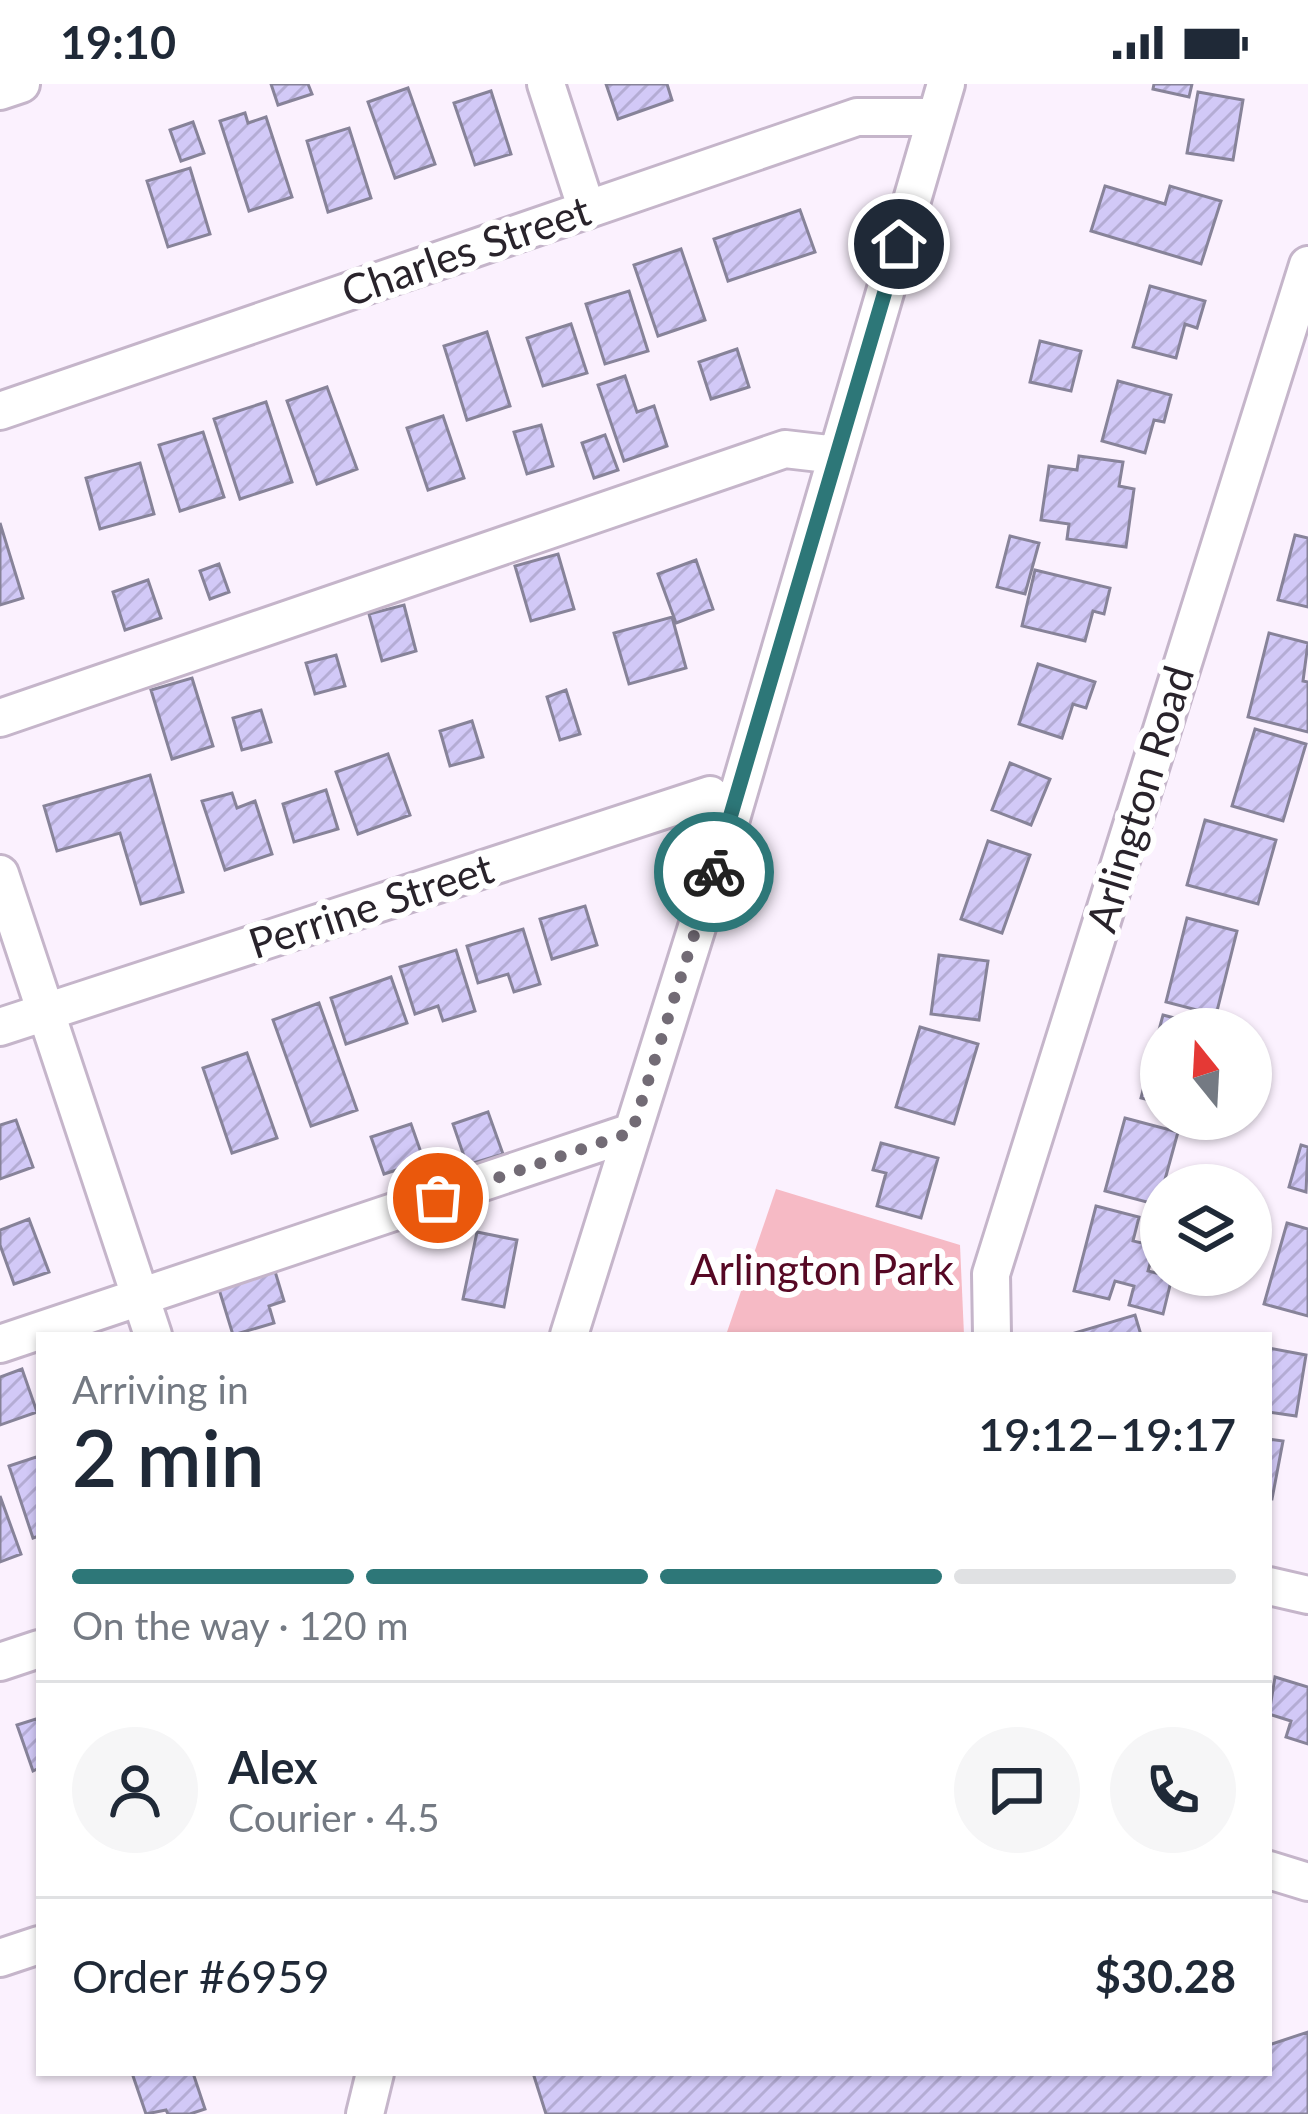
<!DOCTYPE html>
<html lang="en">
<head>
<meta charset="utf-8">
<style>
  :root { --surface:#fff; --page:#f6f6f7; --text:#1f2937; --muted:#747a83; --line:#e0e1e3; --accent:#2d7778 }
  body { margin:0; font-family:Lato,sans-serif; background:var(--page); color:var(--text); height:100vh; display:flex; flex-direction:column; font-size:45px; white-space:nowrap }
  * { box-sizing:border-box; margin:0 }
  p { font-size:39px; color:var(--muted) }
  .icon { flex:none; width:66px; height:66px; fill:none; stroke:currentColor; stroke-width:2; stroke-linecap:round; stroke-linejoin:round }
  .map { position:relative; flex:1; overflow:hidden }
  .drawer { position:absolute; left:36px; top:1248px; width:1236px; height:744px; display:flex; flex-direction:column; background:var(--surface); border-radius:0px; box-shadow:0 3px 9px #0004 }
  .drawer>* { flex:none }
  .needle { width:78px; rotate:342deg }
  .controls { position:absolute; left:1140px; top:924px; display:grid; gap:24px }
  .controls a { display:grid; place-items:center; width:132px; height:132px; border-radius:50%; background:var(--surface); box-shadow:0 3px 9px #0004; font-size:60px }
  .pin { position:absolute; display:grid; place-items:center; width:102px; height:102px; color:#fff; margin:-51px; border:6px solid #fff; border-radius:50%; box-shadow:0 3px 12px #0007 }
  .courier { position:absolute; display:grid; place-items:center; width:120px; height:120px; margin:-60px; border:9px solid #2d7778; border-radius:50%; background:#fff; color:#222; box-shadow:0 3px 15px #0007 }
  .headline em { font-style:normal; font-weight:600 }
  .headline div { display:flex; flex-direction:column-reverse }
  .headline { display:flex; align-items:center; justify-content:space-between; height:204px; padding:0 36px }
  h1 { font-size:78px; font-weight:600; line-height:90px }
  .bar { display:grid; grid-template-columns:repeat(4,1fr); gap:18px 12px; align-content:center; height:144px; padding:0 36px }
  .bar i { height:15px; border-radius:9px; background:var(--line) }
  .bar .selected { background:var(--accent) }
  .bar p { grid-column:span 4 }
  .line { display:flex; align-items:center; gap:30px; padding:0 36px; border-top:3px solid var(--line) }
  .line div { flex:1 }
  .round { display:grid; place-items:center; flex:none; width:126px; height:126px; border-radius:63px; background:var(--page) }
  .status { display:flex; justify-content:space-between; align-items:center; height:84px; padding:0 60px; background:var(--surface); direction:ltr }
  .status svg { height:33px; fill:currentColor }
  .map>svg:first-child { display:block }
  .park { fill:#f6bac5 }
  .building { fill:url(#building-hatch); stroke:#878399; stroke-width:3 }
  .lines { fill:none; stroke-linecap:round; stroke-linejoin:round }
  .minor-casing { stroke:#c5b5ca; stroke-width:42 }
  .minor { stroke:#fff; stroke-width:36 }
  .done { stroke:#726b75; stroke-width:12; stroke-dasharray:0 21.6 }
  .route { stroke:#2d7778; stroke-width:15 }
  .labels { text-anchor:middle; stroke-width:12; stroke-linejoin:round; paint-order:stroke }
  .street-label { font-size:42px; fill:#29232b; stroke:#fff }
  .park-label { font-size:42px; fill:#560824; stroke:#fff }
</style>
</head>
<body>
<div class="status"><b>19:10</b><svg viewBox="0 0 49 12"><path d="M0 12V9h3v3zM5 12V6h3v6zM10 12V3h3v9zM15 12V0h3v12zM26 1h20v11H26zM47 4h2v5h-2z"/></svg></div>
<div class="map">
<svg width="1308" height="2030" viewBox="0 0 1308 2030">
  <defs>
    <pattern id="building-hatch" width="6" height="6" patternUnits="userSpaceOnUse" patternTransform="scale(3)"><rect width="6" height="6" fill="#d2c9f7"/><path d="M-1 1l2-2M0 6l6-6M5 7l2-2" fill="none" stroke="#b4acd4"/></pattern>
  </defs>
  <rect width="100%" height="100%" fill="#fbf1fe"/>
  <path class="park" d="M 776,1105 L 960,1161 L 964,1251 L 726,1251 Z"/>
  <path class="building" d="M 271,0 L 308,0 L 312,10 L 278,21 Z
    M 606,0 L 667,0 L 672,16 L 618,35 Z
    M 1154,0 L 1192,0 L 1189,13 L 1153,5 Z
    M 408,4 L 435,80 L 395,94 L 368,18 Z
    M 491,7 L 511,70 L 475,81 L 454,19 Z
    M 1198,8 L 1243,16 L 1233,76 L 1187,69 Z
    M 245,29 L 248,39 L 266,33 L 292,113 L 249,127 L 220,37 Z
    M 193,38 L 204,69 L 181,77 L 170,46 Z
    M 349,44 L 371,114 L 328,128 L 307,57 Z
    M 190,84 L 210,150 L 168,163 L 147,97 Z
    M 1105,102 L 1165,120 L 1170,102 L 1221,117 L 1201,180 L 1091,147 Z
    M 800,126 L 815,168 L 728,197 L 714,155 Z
    M 681,165 L 705,236 L 658,252 L 634,181 Z
    M 1150,202 L 1205,217 L 1197,244 L 1185,240 L 1176,274 L 1133,263 Z
    M 629,207 L 648,267 L 605,280 L 586,220 Z
    M 571,240 L 587,289 L 543,302 L 527,254 Z
    M 487,248 L 510,322 L 467,336 L 444,262 Z
    M 1040,257 L 1081,267 L 1071,307 L 1030,298 Z
    M 737,265 L 749,303 L 711,315 L 699,278 Z
    M 625,292 L 637,328 L 654,322 L 667,362 L 624,377 L 598,301 Z
    M 1118,297 L 1171,311 L 1164,338 L 1154,336 L 1145,369 L 1102,357 Z
    M 327,303 L 357,385 L 317,400 L 287,317 Z
    M 266,318 L 292,398 L 240,415 L 214,335 Z
    M 443,332 L 464,394 L 428,406 L 407,344 Z
    M 541,341 L 553,382 L 527,390 L 514,348 Z
    M 203,348 L 224,413 L 180,427 L 159,361 Z
    M 605,351 L 618,386 L 594,394 L 582,359 Z
    M 1079,372 L 1123,378 L 1119,402 L 1134,405 L 1126,463 L 1067,455 L 1069,440 L 1041,436 L 1049,382 L 1077,386 Z
    M 140,379 L 154,430 L 100,445 L 86,394 Z
    M 0,439 L 23,514 L 0,521 Z
    M 1295,451 L 1308,454 L 1308,523 L 1278,516 Z
    M 1010,452 L 1039,459 L 1025,510 L 997,503 Z
    M 558,470 L 574,525 L 531,537 L 515,482 Z
    M 696,476 L 713,525 L 676,539 L 658,490 Z
    M 219,480 L 229,508 L 210,515 L 200,487 Z
    M 1035,486 L 1110,504 L 1104,530 L 1093,527 L 1085,557 L 1022,542 Z
    M 148,496 L 161,534 L 125,546 L 113,508 Z
    M 404,521 L 416,567 L 382,577 L 369,530 Z
    M 672,533 L 686,584 L 629,600 L 614,549 Z
    M 1269,549 L 1308,559 L 1303,597 L 1308,598 L 1308,648 L 1248,633 Z
    M 336,571 L 345,602 L 315,610 L 306,579 Z
    M 1038,580 L 1095,598 L 1086,624 L 1073,620 L 1062,654 L 1019,640 Z
    M 192,594 L 213,662 L 172,675 L 151,606 Z
    M 566,606 L 580,650 L 560,656 L 547,613 Z
    M 261,626 L 271,658 L 242,666 L 233,634 Z
    M 472,637 L 483,673 L 450,682 L 440,647 Z
    M 1255,645 L 1306,660 L 1283,737 L 1232,722 Z
    M 388,670 L 410,731 L 358,750 L 336,688 Z
    M 1010,679 L 1050,695 L 1031,741 L 992,726 Z
    M 150,691 L 183,808 L 141,820 L 120,749 L 57,767 L 44,722 Z
    M 326,706 L 338,745 L 294,758 L 283,720 Z
    M 232,709 L 237,724 L 255,717 L 272,770 L 225,786 L 202,717 Z
    M 1205,736 L 1276,756 L 1258,820 L 1187,801 Z
    M 988,757 L 1030,771 L 1002,849 L 961,835 Z
    M 585,822 L 597,861 L 552,875 L 540,835 Z
    M 1187,834 L 1237,847 L 1216,931 L 1166,918 Z
    M 523,845 L 540,900 L 514,908 L 508,890 L 478,899 L 467,862 Z
    M 456,866 L 475,927 L 443,937 L 438,922 L 415,930 L 400,883 Z
    M 939,871 L 988,877 L 979,936 L 931,930 Z
    M 391,893 L 407,939 L 346,960 L 331,914 Z
    M 319,919 L 357,1026 L 311,1042 L 273,936 Z
    M 1163,931 L 1217,945 L 1161,945 L 1161,1019 L 1141,1014 Z
    M 920,943 L 978,960 L 954,1040 L 896,1023 Z
    M 247,969 L 277,1054 L 232,1069 L 203,984 Z
    M 488,1028 L 503,1070 L 467,1081 L 453,1040 Z
    M 1125,1034 L 1178,1048 L 1158,1121 L 1105,1107 Z
    M 16,1036 L 33,1083 L 0,1095 L 0,1041 Z
    M 411,1040 L 424,1077 L 384,1090 L 371,1053 Z
    M 881,1059 L 938,1074 L 921,1134 L 877,1122 L 886,1089 L 873,1086 Z
    M 1301,1061 L 1308,1063 L 1306,1108 L 1289,1103 Z
    M 1096,1122 L 1139,1133 L 1133,1157 L 1155,1162 L 1148,1187 L 1172,1193 L 1163,1230 L 1129,1221 L 1134,1202 L 1115,1197 L 1109,1215 L 1074,1207 Z
    M 29,1135 L 49,1188 L 14,1200 L 0,1161 L 0,1146 Z
    M 1287,1139 L 1308,1145 L 1308,1232 L 1264,1220 Z
    M 477,1148 L 517,1156 L 504,1223 L 463,1215 Z
    M 274,1184 L 284,1217 L 269,1222 L 274,1239 L 233,1251 L 218,1202 Z
    M 1135,1231 L 1141,1251 L 1071,1251 L 1071,1250 Z
    M 1269,1264 L 1306,1271 L 1296,1332 L 1269,1328 Z
    M 22,1285 L 37,1328 L 0,1341 L 0,1293 Z
    M 1269,1355 L 1283,1357 L 1272,1415 L 1269,1415 Z
    M 39,1372 L 39,1452 L 33,1454 L 9,1382 Z
    M 0,1412 L 21,1470 L 0,1478 Z
    M 1275,1593 L 1308,1603 L 1308,1660 L 1286,1653 L 1291,1637 L 1269,1630 Z
    M 39,1634 L 39,1684 L 33,1687 L 17,1641 Z
    M 1308,1948 L 1308,2030 L 546,2030 L 533,1989 L 1269,1989 L 1269,1961 Z
    M 132,1989 L 193,1989 L 205,2025 L 190,2030 L 168,2030 L 166,2026 L 146,2030 Z"/>
  <g class="lines">
    <g class="minor-casing">
      <path id="minor" d="M 546,0 L 587,126
        M 0,7 L 21,0
        M 0,327 L 857,33 L 936,33
        M 0,634 L 785,365 L 837,371
        M 0,790 L 153,1251
        M 0,943 L 710,711 L 730,738
        M 569,1251 L 730,738 L 946,0
        M 992,1251 L 991,1190 L 1308,181
        M 0,1260 L 632,1048
        M 1269,1502 L 1308,1511
        M 0,1578 L 39,1565
        M 1269,1786 L 1308,1798
        M 0,1874 L 39,1861
        M 365,2030 L 375,1989"/>
    </g>
    <use href="#minor" class="minor"/>
  </g>
  <g class="lines">
    <path class="done" d="M 438,1114 L 632,1048 L 714,788"/>
    <path class="route" d="M 714,788 L 899,160"/>
  </g>
  <g class="labels">
    <g class="street-label">
      <text transform="translate(466 167) rotate(-19)" y="15">Charles Street</text>
      <text transform="translate(1140 715) rotate(-73)" y="15">Arlington Road</text>
      <text transform="translate(371 822) rotate(-18)" y="15">Perrine Street</text>
    </g>
    <g class="park-label">
      <text x="822" y="1201">Arlington Park</text>
    </g>
  </g>
</svg>
<div class="controls">
<a><svg class="needle" viewBox="-14 -14 28 28"><path d="M0-13l5 13h-10z" fill="#e53935"/><path d="M0 13l5-13h-10z" fill="#747a83"/></svg></a>
<a><svg class="icon" aria-label="layers" viewBox="0 0 24 24"><path d="M12 4l9 5-9 5-9-5zM3 14l9 5 9-5"/></svg></a>
</div>
<div class="pin" style="left:438px;top:1114px;background:#ea580c"><svg class="icon" aria-label="bag" viewBox="0 0 24 24"><path d="M5 8h14l-1 12H6zM9 8a3 3 0 0 1 6 0"/></svg></div>
<div class="pin" style="left:899px;top:160px;background:#1f2937"><svg class="icon" aria-label="home" viewBox="0 0 24 24"><path d="M3 11l9-7 9 7M6 9v11h12V9"/></svg></div>
<div class="courier" style="left:714px;top:788px"><svg class="icon" aria-label="bike" viewBox="0 0 24 24"><circle cx="6" cy="16" r="4"/><circle cx="18" cy="16" r="4"/><path d="M6 16l4-8h5l3 8M10 8l3 8H6M13 5h3"/></svg></div>
<section class="drawer">
<div class="headline"><div><h1>2 min</h1><p>Arriving in</p></div><em>19:12–19:17</em></div>
<div class="bar"><i class="selected"></i><i class="selected"></i><i class="selected"></i><i></i><p>On the way · 120 m</p></div>
<div class="line" style="height:216px"><a class="round"><svg class="icon" aria-label="person" viewBox="0 0 24 24"><circle cx="12" cy="8" r="4"/><path d="M4 21q1-7 8-7t8 7"/></svg></a><div><b>Alex</b><p>Courier · 4.5</p></div><a class="round"><svg class="icon" aria-label="chat" viewBox="0 0 24 24"><path d="M4 5h16v11H9l-5 4z"/></svg></a><a class="round"><svg class="icon" aria-label="phone" viewBox="0 0 24 24"><path d="M5 4h4l2 5-3 2q2 4 5 5l2-3 5 2v4C11 20 4 13 5 4z"/></svg></a></div>
<div class="line" style="height:156px"><div>Order #6959</div><b>$30.28</b></div>
</section>
</div>
</body>
</html>
